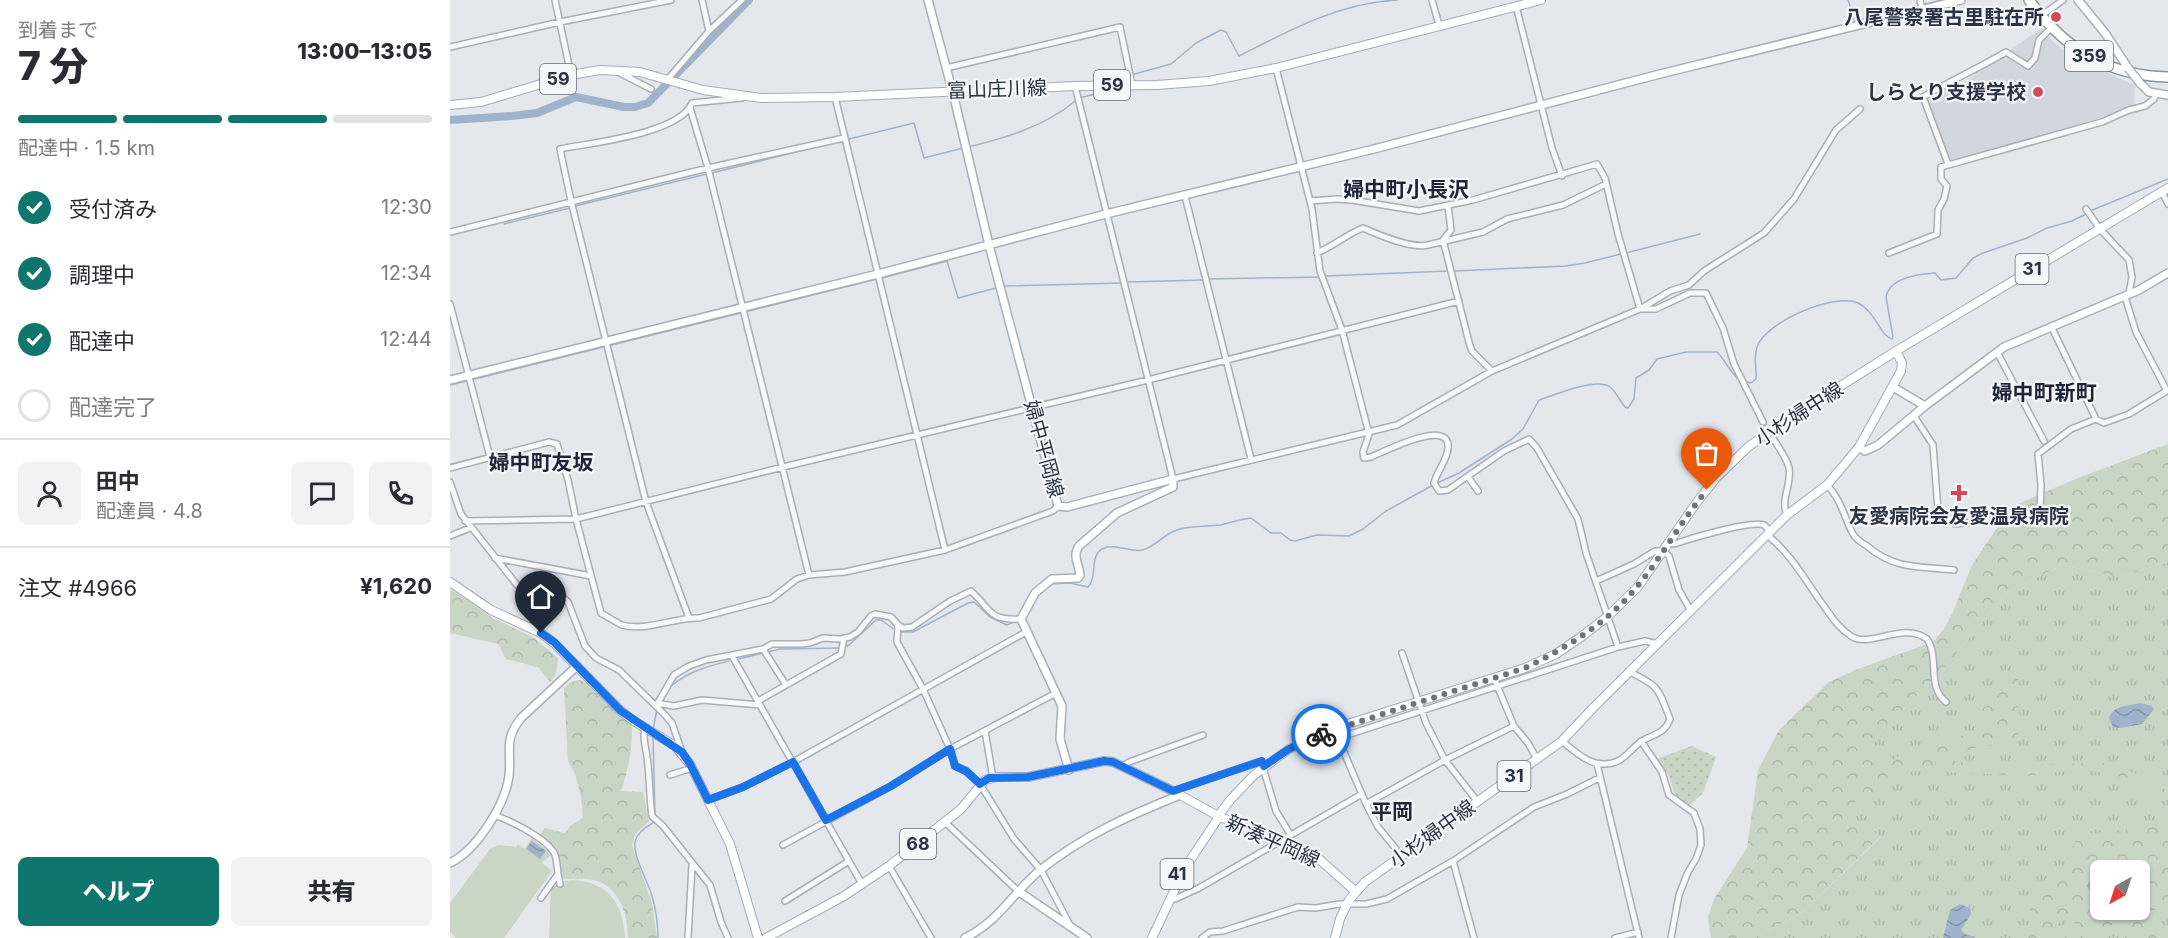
<!DOCTYPE html>
<html lang="ja">
<head>
<meta charset="utf-8">
<style>
  :root { --surface:#fff; --page:#f2f2f3; --text:#2b2b33; --muted:#7c7c81; --line:#e1e1e2; --accent:#0f766e }
  body { margin:0; font-family:Inter,"Noto Sans JP",sans-serif; background:var(--page); color:var(--text); height:100vh; display:flex; flex-direction:column; font-size:22px; white-space:nowrap }
  * { box-sizing:border-box; margin:0 }
  p { font-size:20px; color:var(--muted) }
  .icon { flex:none; width:33px; height:33px; fill:none; stroke:currentColor; stroke-width:2; stroke-linecap:round; stroke-linejoin:round }
  .map { position:relative; flex:1; overflow:hidden }
  .drawer { display:flex; flex-direction:column; background:var(--surface); width:450px }
  .drawer>* { flex:none }
  .needle { width:39px; rotate:219deg }
  .fabs { position:absolute; left:1640px; top:860px; display:grid; gap:12px }
  .fabs a { display:grid; place-items:center; width:60px; height:60px; border-radius:9px; background:var(--surface); box-shadow:0 2px 4px #0004; font-size:30px }
  .pin { position:absolute; display:grid; place-items:center; width:51px; height:51px; color:#fff; margin:-62px -26px; border-radius:50% 50% 50% 0; rotate:-45deg; box-shadow:0 0 6px #0007 }
  .pin .icon { rotate:45deg }
  .courier { position:absolute; display:grid; place-items:center; width:60px; height:60px; margin:-30px; border:4px solid #1a73e8; border-radius:50%; background:#fff; color:#222; box-shadow:0 2px 8px #0007 }
  .summary em { font-style:normal; font-weight:800 }
  .summary div { display:flex; flex-direction:column-reverse }
  .summary { display:flex; align-items:center; justify-content:space-between; height:102px; padding:0 18px }
  h1 { font-size:39px; font-weight:800; line-height:45px }
  .bar { display:grid; grid-template-columns:repeat(4,1fr); gap:9px 6px; align-content:center; height:72px; padding:0 18px }
  .bar i { height:8px; border-radius:4px; background:var(--line) }
  .bar .active { background:var(--accent) }
  .bar p { grid-column:span 4 }
  .line { display:flex; align-items:center; gap:15px; padding:0 18px; border-top:2px solid var(--line) }
  .line div { flex:1 }
  .round { display:grid; place-items:center; flex:none; width:63px; height:63px; border-radius:9px; background:var(--page) }
  ol { padding:0 18px; list-style:none }
  li { display:flex; align-items:center; gap:18px; height:66px }
  li p { margin-inline-start:auto }
  li .icon { padding:6px; border-radius:50%; background:var(--accent); color:#fff; stroke-width:4 }
  li:last-child { color:var(--muted) }
  li i { width:33px; height:33px; border:3px solid var(--line); border-radius:50% }
  .primary-button { display:flex; gap:12px; margin-top:auto; padding:12px 18px }
  .primary-button a { flex:1; height:69px; border-radius:9px; background:var(--accent); color:#fff; font-size:24px; font-weight:800; line-height:69px; text-align:center }
  .primary-button a+a { background:var(--page); color:var(--text) }
  main { display:flex; flex:1; min-height:0 }
  .map>svg:first-child { display:block }
  .built { fill:#d2d6de }
  .grass { fill:url(#grass-tufts); fill-rule:evenodd }
  .forest { fill:url(#forest-crowns); fill-rule:evenodd }
  .park { fill:url(#park-dots) }
  .pitch { fill:#c9d6c5 }
  .water { fill:url(#water-waves) }
  .lines { fill:none; stroke-linecap:round; stroke-linejoin:round }
  .stream { stroke:#9fb4cc; stroke-width:1.5 }
  .river { stroke:#9fb4cc; stroke-width:8 }
  .street-tunnel { stroke:#bfc3cb; stroke-width:5; stroke-dasharray:5 2.5; stroke-linecap:butt }
  .street-casing { stroke:#a9aeb7; stroke-width:8 }
  .secondary-casing { stroke:#a9aeb7; stroke-width:10 }
  .primary-casing { stroke:#a3abb8; stroke-width:10 }
  .highway-casing { stroke:#8b94a3; stroke-width:12 }
  .street { stroke:#f7f8fa; stroke-width:5 }
  .secondary { stroke:#fff; stroke-width:7 }
  .primary { stroke:#fff; stroke-width:8 }
  .highway { stroke:#fff; stroke-width:9 }
  .secondary-bridge-casing { stroke:#a9aeb7; stroke-width:10; stroke-linecap:butt }
  .secondary-bridge { stroke:#fff; stroke-width:7 }
  .done { stroke:#6c737f; stroke-width:6; stroke-dasharray:0 10.8 }
  .route { stroke:#1a73e8; stroke-width:8 }
  .poi-dot { fill:#d1495b; stroke:#f4f6f9; stroke-width:2 }
  .labels { text-anchor:middle; stroke-width:4.5; stroke-linejoin:round; paint-order:stroke }
  .shield { fill:#f4f6f9; stroke:#676e7b; stroke-width:1.5 }
  .shield-label { font-size:18px; font-weight:bold; fill:#2b3445 }
  .poi-label { font-size:20px; font-weight:bold; fill:#2b3445; stroke:#f4f6f9; text-anchor:end }
  .street-label { font-size:20px; fill:#2b3445; stroke:#f4f6f9 }
  .neighbourhood-label { font-size:21px; font-weight:bold; fill:#1d2536; stroke:#f4f6f9 }
</style>
</head>
<body>
<main>
<section class="drawer">
<div class="summary"><div><h1>7 分</h1><p>到着まで</p></div><em>13:00–13:05</em></div>
<div class="bar"><i class="active"></i><i class="active"></i><i class="active"></i><i></i><p>配達中 · 1.5 km</p></div>
<ol>
<li><svg class="icon" aria-label="check" viewBox="0 0 24 24"><path d="M5 12l5 5 9-10"/></svg>受付済み<p>12:30</p></li>
<li><svg class="icon" aria-label="check" viewBox="0 0 24 24"><path d="M5 12l5 5 9-10"/></svg>調理中<p>12:34</p></li>
<li><svg class="icon" aria-label="check" viewBox="0 0 24 24"><path d="M5 12l5 5 9-10"/></svg>配達中<p>12:44</p></li>
<li><i></i>配達完了</li>
</ol>
<div class="line" style="height:108px"><a class="round"><svg class="icon" aria-label="person" viewBox="0 0 24 24"><circle cx="12" cy="8" r="4"/><path d="M4 21q1-7 8-7t8 7"/></svg></a><div><b>田中</b><p>配達員 · 4.8</p></div><a class="round"><svg class="icon" aria-label="chat" viewBox="0 0 24 24"><path d="M4 5h16v11H9l-5 4z"/></svg></a><a class="round"><svg class="icon" aria-label="phone" viewBox="0 0 24 24"><path d="M5 4h4l2 5-3 2q2 4 5 5l2-3 5 2v4C11 20 4 13 5 4z"/></svg></a></div>
<div class="line" style="height:78px"><div>注文 #4966</div><b>¥1,620</b></div>
<div class="primary-button"><a>ヘルプ</a><a>共有</a></div>
</section>
<div class="map">
<svg width="1718" height="938" viewBox="0 0 1718 938">
  <defs>
    <pattern id="grass-tufts" width="24" height="20" patternUnits="userSpaceOnUse" patternTransform="scale(1.5)"><rect width="24" height="20" fill="#c9d6c5"/><path d="M3 7l-1-3M5 7V3M7 7l1-3M15 17l-1-3M17 17v-4M19 17l1-3" fill="none" stroke="#adb8ab"/></pattern>
    <pattern id="forest-crowns" width="20" height="18" patternUnits="userSpaceOnUse" patternTransform="scale(1.5)"><rect width="20" height="18" fill="#c9d6c5"/><path d="M2 6a3 3 0 1 1 6 0M12 15a3 3 0 1 1 6 0" fill="none" stroke="#adb8ab"/></pattern>
    <pattern id="park-dots" width="8" height="8" patternUnits="userSpaceOnUse" patternTransform="scale(1.5)"><rect width="8" height="8" fill="#c9d6c5"/><path d="M2 2h.1M6 6h.1" fill="none" stroke="#adb8ab" stroke-width="1.8" stroke-linecap="round"/></pattern>
    <pattern id="water-waves" width="16" height="10" patternUnits="userSpaceOnUse" patternTransform="scale(1.5)"><rect width="16" height="10" fill="#9fb4cc"/><path d="M0 5q4-4 8 0t8 0" fill="none" stroke="#8293a7"/></pattern>
  </defs>
  <rect width="100%" height="100%" fill="#e4e7ec"/>
  <path class="built" d="M 1592,28 L 1603,42 L 1629,61 L 1685,85 L 1684,104 L 1634,124 L 1500,162 L 1476,98 L 1516,81 Z"/>
  <path class="grass" d="M 1718,562 L 1718,938 L 1304,938 L 1353,912 L 1431,837 L 1405,820 L 1404,784 L 1429,734 L 1494,668 L 1557,592 L 1612,565 L 1669,577 ZM 1650,870 L 1689,870 L 1689,909 L 1650,909 Z"/>
  <path class="forest" d="M 1718,444 L 1718,562 L 1669,577 L 1612,565 L 1557,592 L 1494,668 L 1429,734 L 1417,759 L 1438,771 L 1445,758 L 1460,753 L 1475,751 L 1481,744 L 1540,728 L 1547,723 L 1547,720 L 1532,717 L 1516,719 L 1517,716 L 1542,704 L 1563,664 L 1575,659 C 1574,667 1569,674 1568,682 C 1566,696 1569,710 1571,724 C 1572,745 1542,744 1529,747 C 1520,749 1511,753 1502,756 L 1503,761 L 1531,766 L 1655,763 L 1705,781 L 1718,792 L 1718,800 L 1702,795 L 1680,779 L 1644,771 L 1617,771 L 1581,776 L 1467,771 L 1459,772 L 1405,802 L 1405,820 L 1431,836 L 1353,912 L 1304,938 L 1261,938 L 1258,917 L 1264,899 L 1297,848 L 1308,770 L 1329,730 L 1379,682 L 1405,670 L 1483,642 L 1494,629 L 1502,614 L 1522,565 L 1561,507 L 1623,480 Z
    M 2,590 L 43,618 L 84,638 L 108,658 L 106,674 L 100,682 L 88,667 L 56,659 L 48,644 L 0,633 L 0,592 Z
    M 130,680 L 141,685 L 182,725 C 182,752 179,766 171,791 L 193,792 L 199,821 L 185,834 L 182,845 L 202,904 L 207,938 L 178,938 C 178,912 167,880 136,879 C 128,878 121,880 112,878 C 110,857 108,849 89,836 L 95,828 L 115,833 L 120,826 L 133,818 L 131,796 L 125,774 L 118,761 L 114,688 L 121,682 Z
    M 1710,826 L 1718,828 L 1718,871 L 1712,880 L 1715,883 L 1718,882 L 1718,895 L 1700,916 L 1697,927 L 1702,934 L 1714,938 L 1675,938 L 1676,929 L 1670,924 C 1655,926 1638,927 1628,938 L 1614,938 L 1626,924 L 1612,919 L 1599,938 L 1574,938 L 1581,917 L 1580,908 L 1596,878 L 1612,869 L 1625,845 L 1624,838 L 1632,834 ZM 1650,870 L 1689,870 L 1689,909 L 1650,909 Z"/>
  <path class="park" d="M 1242,746 L 1266,757 L 1253,793 L 1237,808 L 1224,792 L 1219,775 L 1204,760 Z"/>
  <path class="pitch" d="M 82,838 L 102,854 L 92,863 L 102,871 L 54,938 L 6,938 L 0,932 L 0,903 L 40,849 L 48,845 L 66,847 L 68,844 L 74,849 Z
    M 122,880 C 159,882 173,903 175,938 L 99,938 L 101,887 L 109,882 Z"/>
  <path class="water" d="M 1690,703 L 1702,706 L 1704,709 L 1692,724 L 1670,728 L 1663,727 L 1659,718 C 1664,705 1678,706 1690,703 Z
    M 82,841 L 96,851 L 90,859 L 76,849 Z
    M 1650,880 L 1650,904 L 1637,886 L 1639,883 Z
    M 1510,904 L 1520,908 L 1521,914 L 1511,930 L 1515,934 L 1526,938 L 1493,938 L 1500,910 Z"/>
  <g class="lines">
    <path class="stream" d="M 1398,0 L 1405,21 L 1492,0
      M 681,75 L 721,64 L 746,43 L 771,30 L 776,32 L 789,56 C 840,30 889,3 947,0
      M 670,83 L 677,76
      M 629,98 L 665,89
      M 399,139 L 464,123 L 474,158 L 513,148
      M 518,147 C 555,138 596,126 625,101
      M 262,173 L 365,147
      M 125,206 L 257,174
      M 1640,211 L 1718,179
      M 54,224 L 120,208
      M 1176,253 L 1250,234
      M 1004,271 L 1116,266 L 1135,263 L 1171,254
      M 875,276 L 999,271
      M 432,278 L 497,261 L 508,298 L 546,288
      M 758,279 L 870,277
      M 677,282 L 753,280
      M 554,286 L 672,283
      M 21,380 L 427,279
      M 1294,381 L 1301,383 L 1306,379 C 1307,368 1303,358 1307,347 C 1315,322 1385,292 1408,303 C 1426,312 1430,336 1442,339 L 1443,337 L 1436,297 C 1439,278 1469,274 1485,273 L 1491,280 L 1506,278 L 1523,258 L 1533,253 L 1577,238 L 1597,228 L 1622,221 L 1636,214
      M 0,385 L 17,381
      M 987,483 L 1009,473 L 1062,439 L 1073,429 L 1089,400 C 1105,395 1146,377 1160,387 C 1166,392 1170,401 1175,407 L 1178,408 L 1184,399 L 1186,378 L 1199,370 L 1207,359 L 1236,352 L 1267,352 C 1276,361 1279,371 1289,380
      M 601,584 L 620,583 L 638,587 C 648,577 639,557 652,549 C 664,542 680,553 693,550 C 704,547 713,536 724,531 C 739,525 754,527 770,525 C 781,523 790,519 801,518 L 821,533 L 831,533 L 840,540 L 845,541 L 867,535 L 899,536 L 913,529 L 936,511 L 983,485
      M 568,617 L 574,606
      M 449,632 L 463,632 L 518,603 L 524,602 L 540,617 L 557,625 L 566,621
      M 395,647 L 399,645 L 426,620 L 431,620 L 445,630
      M 318,652 L 330,649 L 390,648
      M 220,687 C 246,664 281,662 313,653
      M 203,730 L 207,709
      M 203,735 L 205,817
      M 204,822 C 197,827 187,832 185,842 C 183,856 198,882 202,896 C 206,910 208,924 208,938"/>
    <path class="river" d="M 0,120 L 62,116 L 87,113 L 126,97 L 174,107 L 185,107 L 198,103 L 299,0"/>
    <path class="street-tunnel" d="M 1313,422 L 1323,438"/>
    <g class="street-casing">
      <path id="street" d="M 105,0 L 121,75
        M 252,0 L 259,31
        M 982,0 L 989,25
        M 1470,0 L 1472,9
        M 1066,6 L 1102,148 L 1112,176
        M 1591,16 L 1613,0
        M 0,47 L 110,22 L 221,0
        M 496,68 L 670,27 L 682,85
        M 826,68 L 862,209 L 870,271 L 892,330 L 919,434 L 913,452 L 914,458 L 921,457 C 933,452 1001,417 998,448 C 997,461 987,471 984,483 L 989,491 L 998,490 L 1054,451 L 1079,439 L 1087,448 L 1128,519 L 1136,553 L 1168,647
        M 168,72 L 201,89
        M 218,79 L 259,31 L 292,0
        M 625,86 L 723,479 L 947,425 L 1042,371 L 1190,309 L 1220,291 L 1239,285 L 1254,271 L 1314,233 L 1344,199 L 1386,130 L 1410,109
        M 385,97 L 495,550
        M 240,108 L 258,168 L 359,575
        M 1498,164 L 1473,97 C 1500,81 1529,68 1556,52 L 1578,66 L 1585,58 L 1589,40 L 1601,28
        M 1712,192 L 1718,204
        M 735,196 L 801,459
        M 860,201 L 887,199 L 902,200 L 969,211 L 1023,200 L 1147,164 L 1155,178 L 1168,234 L 1190,309
        M 998,206 L 1001,230 L 993,240 L 1020,346 L 1022,351 L 1042,371
        M 1636,209 L 1650,229 L 1679,260 L 1682,277 L 1679,294
        M 0,232 L 258,168 L 394,138
        M 867,253 C 884,246 897,234 913,228 C 929,235 961,249 978,245 L 1033,232 L 1057,219 L 1113,205 L 1156,184
        M 1439,253 L 1487,234 L 1488,210 L 1494,199 L 1497,186 L 1491,179 L 1491,167 L 1652,122 L 1679,110 L 1695,106 L 1704,99 L 1706,94
        M 1675,297 L 1686,332 L 1717,391
        M 0,304 L 40,457
        M 1191,309 L 1206,309 L 1240,293 L 1256,293 L 1273,328 L 1284,364 L 1313,422
        M 1601,326 L 1646,419 L 1654,423 L 1679,414 L 1718,390
        M 1547,352 L 1594,441
        M 1464,416 L 1483,445 L 1488,510 L 1505,524 L 1590,515 L 1591,485 L 1588,454 L 1621,429 L 1646,419
        M 1323,438 C 1328,447 1337,458 1339,468 C 1342,484 1330,500 1337,515
        M 0,468 L 99,442 L 107,444 L 118,480 L 126,519 L 151,613 C 158,617 165,622 172,625 C 194,632 226,617 249,618 L 321,599 L 347,579 L 359,575 L 395,572 L 495,550 L 603,511 L 608,506
        M 1018,477 L 1028,491
        M 0,482 L 11,514 L 67,585 L 87,599 L 113,597 L 118,602 L 135,646 L 146,658 L 169,670 L 215,715 L 222,723 L 232,752
        M 1377,485 C 1391,499 1394,517 1403,534 C 1406,539 1412,543 1417,546 C 1445,570 1470,566 1504,570
        M 15,521 L 126,519 L 333,467 L 698,380 L 1009,301
        M 1317,535 C 1341,553 1358,585 1376,609 C 1383,619 1390,629 1401,636 C 1419,649 1453,621 1477,639 C 1490,658 1476,686 1496,702
        M 0,536 L 20,528
        M 1219,543 L 1224,544 C 1239,539 1301,520 1314,525 C 1316,527 1319,530 1321,532
        M 45,558 L 141,576
        M 1146,581 L 1184,564 L 1205,551 L 1213,551 L 1219,556 L 1229,590 L 1241,611
        M 239,618 L 196,502 L 121,201 L 110,149 C 139,143 230,134 242,103 L 292,98
        M 448,625 L 447,642 L 473,689 L 500,749 L 505,766 L 516,771 L 530,784 L 564,839 L 591,870 L 621,927
        M 313,649 L 336,685
        M 952,653 L 976,723 L 995,760 L 1027,801
        M 282,656 L 412,884
        M 1044,678 L 1064,726
        M 308,701 L 391,654 L 394,638
        M 206,706 L 224,675 L 239,666 L 256,660 L 313,649 L 322,644 L 351,644 L 360,643 L 373,638 L 390,639 L 400,637 L 408,632 L 421,616 L 425,614 L 441,617 L 448,625 L 453,628 L 462,627 L 500,601 L 521,591 C 541,609 538,621 571,619
        M 206,706 L 212,704 L 224,706 L 252,700 L 310,705
        M 195,728 C 192,739 196,747 197,757 C 200,777 199,796 202,816 L 213,826 L 260,885 L 271,922 L 278,938
        M 885,728 L 888,738 L 1168,647 L 1195,641 L 1208,644
        M 535,731 L 543,778
        M 888,738 L 916,804 L 928,827 L 951,855
        M 1112,741 C 1128,755 1147,772 1170,760 C 1178,755 1184,746 1192,741 C 1203,734 1215,734 1220,719 C 1208,688 1210,687 1180,672
        M 1191,741 L 1212,772 L 1219,795 L 1244,813 L 1250,829 L 1251,845 L 1246,859 L 1238,872 L 1229,895 L 1221,938
        M 1147,764 L 1189,938
        M 673,766 L 679,762 L 753,735
        M 220,775 L 242,768
        M 723,791 L 811,761 L 826,811 L 840,834
        M 258,800 L 293,787 L 343,762 L 576,632
        M 916,804 L 995,760 L 1064,726 L 1078,743 L 1087,759
        M 44,815 C 61,821 92,836 103,851 C 107,856 107,867 108,874
        M 496,823 L 568,891
        M 333,845 L 441,786 L 500,749 L 606,693
        M 1003,861 L 1024,938
        M 439,866 L 481,938
        M 91,898 L 108,874 L 110,884
        M 720,898 L 725,899 L 749,888 L 912,794
        M 335,901 L 399,861
        M 238,938 L 242,865
        M 752,938 L 760,932 L 773,931 L 848,907 L 866,908 L 889,904 L 916,904 L 937,899 L 1003,861 L 1084,807 L 1117,794 L 1149,778
        M 1165,938 L 1188,932"/>
    </g>
    <g class="secondary-casing">
      <path id="secondary" d="M 478,0 L 503,93 L 539,245 L 608,506 L 617,507 L 723,479 L 723,487 L 667,513 L 629,546 C 622,556 629,564 630,575 L 628,578 L 602,579 L 585,593 L 571,619 L 612,706 L 610,739 L 619,770
        M 1628,0 L 1655,33 L 1678,68
        M 1690,83 L 1699,92 L 1718,95
        M 0,380 L 428,274 L 656,214 L 924,149 L 1210,74 L 1511,0
        M 1443,387 L 1475,406
        M 1409,447 L 1415,451 L 1428,445 L 1475,406 L 1554,347 L 1689,290 L 1718,273
        M 0,863 C 27,850 55,805 59,776 C 62,750 53,741 71,718 L 127,666
        M 568,891 L 637,938
        M 515,938 C 549,921 561,895 589,871 C 634,835 678,816 730,795"/>
    </g>
    <g class="primary-casing">
      <path id="primary" d="M 0,105 L 31,102 L 121,75 L 150,70 L 190,72 L 253,90 L 311,98 L 385,97 L 625,86 L 707,85 L 759,81 L 826,68 L 1091,0
        M 0,582 L 41,610 L 91,633 L 104,643 L 171,711 L 184,721 L 225,746 L 240,764 L 280,844 L 308,938
        M 316,938 L 394,896 L 439,866 L 511,809 L 535,780 L 547,777 L 578,777 L 654,761 L 663,762 L 723,791 L 768,816 L 869,859 L 905,891
        M 702,938 L 735,868 L 767,820 L 768,816 L 781,799 L 804,775 L 839,749 L 885,728 L 1075,668 L 1106,654 L 1131,637 L 1157,617 L 1187,588 L 1247,502 L 1266,478 L 1298,447 L 1324,428 L 1446,351 L 1718,188
        M 885,938 L 890,919 L 899,900 L 915,882 L 1112,741 L 1143,708 L 1337,515 L 1377,485 L 1409,447 L 1451,371 L 1452,363 L 1446,351"/>
    </g>
    <g class="highway-casing">
      <path id="highway" d="M 1579,0 C 1614,48 1657,76 1718,77"/>
    </g>
    <use href="#street" class="street"/>
    <use href="#secondary" class="secondary"/>
    <use href="#primary" class="primary"/>
    <use href="#highway" class="highway"/>
    <g class="secondary-bridge-casing">
      <path id="secondary-bridge" d="M 1678,68 L 1690,83"/>
    </g>
    <use href="#secondary-bridge" class="secondary-bridge"/>
  </g>
  <g class="lines">
    <path class="done" d="M 871,734 L 1075,668 C 1116,648 1156,624 1186,588 C 1212,557 1231,521 1257,490"/>
    <path class="route" d="M 91,633 L 104,642 L 171,711 L 232,752 L 240,764 L 258,800 L 293,787 L 343,762 L 376,820 L 441,786 L 500,749 L 505,766 L 516,771 L 530,784 L 539,778 L 578,777 L 654,761 L 663,762 L 723,791 L 812,761 L 814,766 L 839,749 L 871,734"/>
  </g>
  <g class="poi-dot">
    <circle cx="1606" cy="17" r="6"/>
    <circle cx="1588" cy="92" r="6"/>
    <path d="M1506 484h6v6h6v6h-6v6h-6v-6h-6v-6h6z"/>
  </g>
  <g class="labels">
    <g class="shield">
      <rect x="1615" y="41" width="48" height="30" rx="4.5"/>
      <rect x="90" y="64" width="36" height="30" rx="4.5"/>
      <rect x="644" y="70" width="36" height="30" rx="4.5"/>
      <rect x="1565.5" y="254" width="33" height="30" rx="4.5"/>
      <rect x="1047.5" y="761" width="33" height="30" rx="4.5"/>
      <rect x="450" y="829" width="36" height="30" rx="4.5"/>
      <rect x="710.5" y="859" width="33" height="30" rx="4.5"/>
    </g>
    <g class="shield-label">
      <text x="1639" y="62">359</text>
      <text x="108" y="85">59</text>
      <text x="662" y="91">59</text>
      <text x="1582" y="275">31</text>
      <text x="1064" y="782">31</text>
      <text x="468" y="850">68</text>
      <text x="727" y="880">41</text>
    </g>
    <g class="poi-label">
      <text x="1594" y="24">八尾警察署古里駐在所</text>
      <text x="1576" y="99">しらとり支援学校</text>
      <text x="1509" y="523" text-anchor="middle">友愛病院会友愛温泉病院</text>
    </g>
    <g class="street-label">
      <text transform="translate(547 89) rotate(-2)" y="7">富山庄川線</text>
      <text transform="translate(1349 414) rotate(-33)" y="7">小杉婦中線</text>
      <text transform="translate(594 449) rotate(75)" y="7">婦中平岡線</text>
      <text transform="translate(982 834) rotate(-36)" y="7">小杉婦中線</text>
      <text transform="translate(823 841) rotate(24)" y="7">新湊平岡線</text>
    </g>
    <g class="neighbourhood-label">
      <text x="956" y="197">婦中町小長沢</text>
      <text x="1594" y="400">婦中町新町</text>
      <text x="91" y="470">婦中町友坂</text>
      <text x="942" y="819">平岡</text>
    </g>
  </g>
</svg>
<div class="fabs">
<a><svg class="needle" viewBox="-14 -14 28 28"><path d="M0-13l5 13h-10z" fill="#e53935"/><path d="M0 13l5-13h-10z" fill="#7c7c81"/></svg></a>
</div>
<div class="pin" style="left:1257px;top:490px;background:#ea580c"><svg class="icon" aria-label="bag" viewBox="0 0 24 24"><path d="M5 8h14l-1 12H6zM9 8a3 3 0 0 1 6 0"/></svg></div>
<div class="pin" style="left:91px;top:633px;background:#1f2937"><svg class="icon" aria-label="home" viewBox="0 0 24 24"><path d="M3 11l9-7 9 7M6 9v11h12V9"/></svg></div>
<div class="courier" style="left:871px;top:734px"><svg class="icon" aria-label="bike" viewBox="0 0 24 24"><circle cx="6" cy="16" r="4"/><circle cx="18" cy="16" r="4"/><path d="M6 16l4-8h5l3 8M10 8l3 8H6M13 5h3"/></svg></div>
</div>
</main>
</body>
</html>
